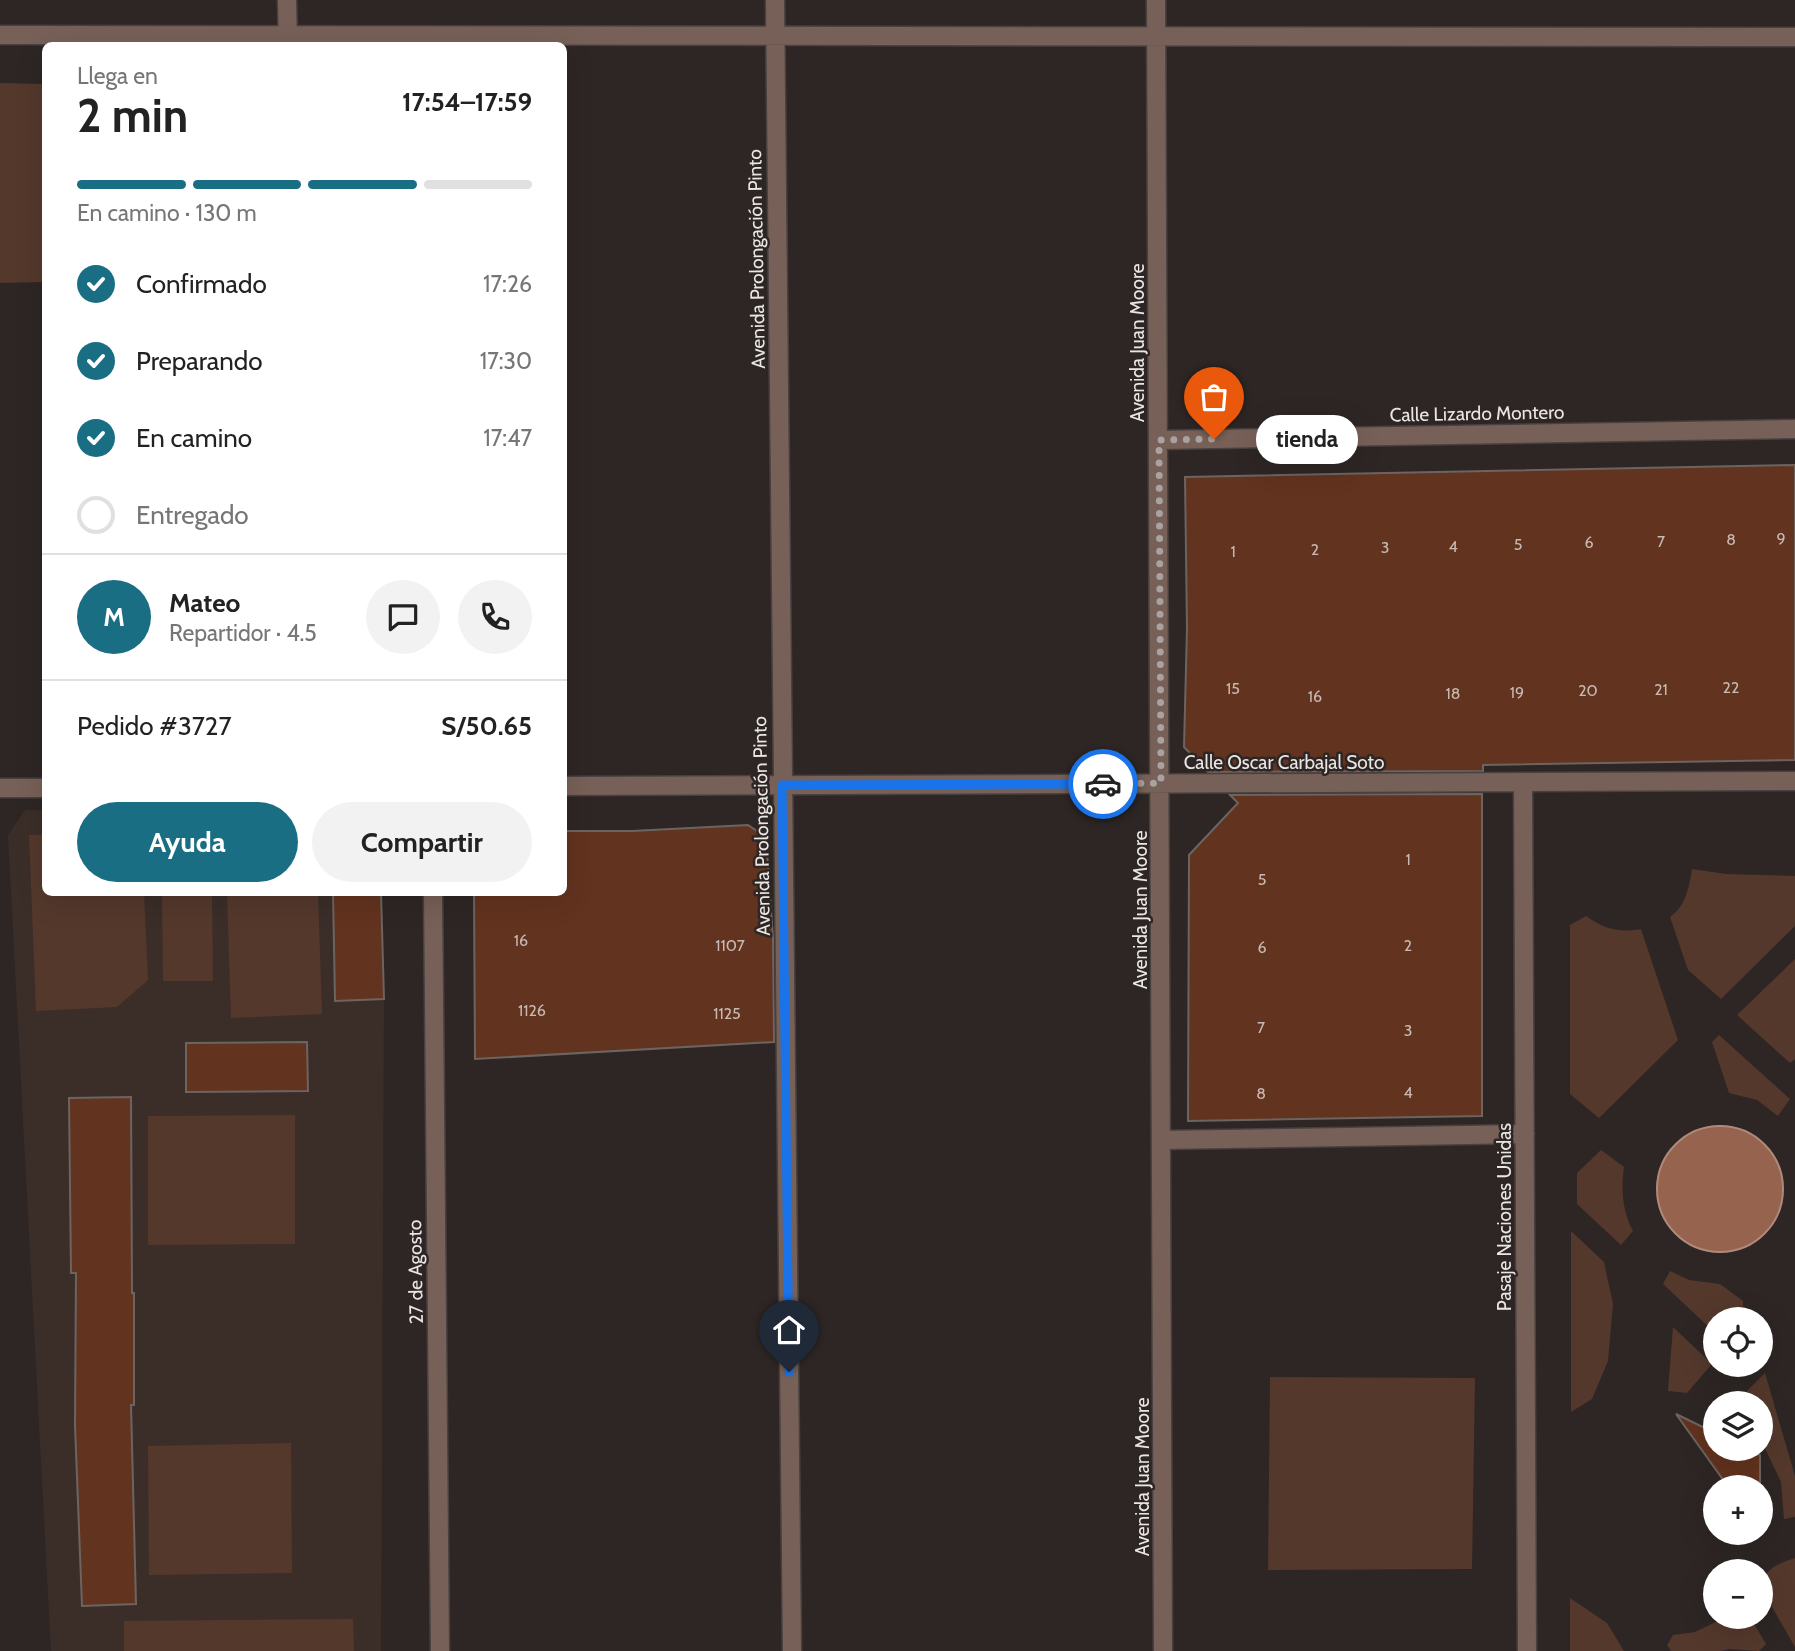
<!DOCTYPE html>
<html lang="es">
<head>
<meta charset="utf-8">
<style>
  :root { --surface:#fff; --page:#f2f2f2; --text:#222; --muted:#767676; --line:#e0e0e0; --accent:#196e83 }
  body { margin:0; font-family:Cabin,sans-serif; background:var(--page); color:var(--text); height:100vh; display:flex; flex-direction:column; font-size:26px; white-space:nowrap }
  * { box-sizing:border-box; margin:0 }
  p { font-size:23px; color:var(--muted) }
  .icon { flex:none; width:38px; height:38px; fill:none; stroke:currentColor; stroke-width:2; stroke-linecap:round; stroke-linejoin:round }
  .map { position:relative; flex:1; overflow:hidden }
  .drawer { position:absolute; left:42px; top:42px; width:525px; height:854px; display:flex; flex-direction:column; background:var(--surface); border-radius:10px; box-shadow:0 7px 28px #0002 }
  .drawer>* { flex:none }
  .tools { position:absolute; left:1703px; top:1307px; display:grid; gap:14px }
  .tools a { display:grid; place-items:center; width:70px; height:70px; border-radius:50%; background:var(--surface); box-shadow:0 7px 28px #0002; font-size:35px }
  .pin { position:absolute; display:grid; place-items:center; width:60px; height:60px; color:#fff; margin:-72px -30px; border-radius:50% 50% 50% 0; rotate:-45deg; box-shadow:0 0 7px #0007 }
  .pin .icon { rotate:45deg }
  .courier { position:absolute; display:grid; place-items:center; width:70px; height:70px; margin:-35px; border:5px solid #1a73e8; border-radius:50%; background:#fff; color:#222; box-shadow:0 2px 9px #0007 }
  .bubble { position:absolute; height:49px; border-radius:24px; background:var(--surface); box-shadow:0 7px 28px #0002; font-size:23px; font-weight:700; line-height:49px; text-align:center }
  .summary em { font-style:normal; font-weight:700 }
  .summary div { display:flex; flex-direction:column-reverse }
  .summary { display:flex; align-items:center; justify-content:space-between; height:119px; padding:0 35px }
  h1 { font-size:46px; font-weight:700; line-height:52px }
  .bar { display:grid; grid-template-columns:repeat(4,1fr); gap:10px 7px; align-content:center; height:84px; padding:0 35px }
  .bar i { height:9px; border-radius:5px; background:var(--line) }
  .bar .selected { background:var(--accent) }
  .bar p { grid-column:span 4 }
  .line { display:flex; align-items:center; gap:18px; padding:0 35px; border-top:2px solid var(--line) }
  .line div { flex:1 }
  .round { display:grid; place-items:center; flex:none; width:74px; height:74px; border-radius:37px; background:var(--page) }
  ol { padding:0 35px; list-style:none }
  li { display:flex; align-items:center; gap:21px; height:77px }
  li p { margin-inline-start:auto }
  li .icon { padding:7px; border-radius:50%; background:var(--accent); color:#fff; stroke-width:4 }
  li:last-child { color:var(--muted) }
  li i { width:38px; height:38px; border:4px solid var(--line); border-radius:50% }
  .cta { display:flex; gap:14px; margin-top:auto; padding:14px 35px }
  .cta a { flex:1; height:80px; border-radius:42px; background:var(--accent); color:#fff; font-size:28px; font-weight:700; line-height:80px; text-align:center }
  .cta a+a { background:var(--page); color:var(--text) }
  .map>svg:first-child { display:block }
  .built { fill:#3b2e29 }
  .green { fill:#54382c }
  .water { fill:#96634e; stroke:#af8a7b; stroke-width:2 }
  .building { fill:#62331f; stroke:#6c6461; stroke-width:2 }
  .lines { fill:none; stroke-linecap:round; stroke-linejoin:round }
  .minor-casing { stroke:#47413f; stroke-width:21 }
  .minor { stroke:#776057; stroke-width:18 }
  .done { stroke:#a8a3a1; stroke-width:7; stroke-dasharray:0 12.6 }
  .route { stroke:#1a73e8; stroke-width:9 }
  .labels { text-anchor:middle; stroke-width:5; stroke-linejoin:round; paint-order:stroke }
  .number-label { font-size:16px; fill:#c8b9b3 }
  .street-label { font-size:19px; fill:#eae6e4; stroke:#2d2624 }
</style>
</head>
<body>
<div class="map">
<svg width="1795" height="1651" viewBox="0 0 1795 1651">
  <rect width="100%" height="100%" fill="#2d2624"/>
  <path class="built" d="M 25,810 L 45,810 L 46,892 L 381,893 L 384,999 L 381,1651 L 51,1651 L 8,835 Z"/>
  <path class="green" d="M 0,83 L 45,84 L 45,282 L 0,283 Z
    M 29,835 L 45,835 L 46,892 L 144,893 L 148,980 L 117,1007 L 36,1011 Z
    M 1692,869 L 1726,874 L 1795,876 L 1795,926 L 1721,999 L 1688,970 L 1670,917 C 1686,906 1689,887 1692,869 Z
    M 162,893 L 212,893 L 213,981 L 163,981 Z
    M 227,893 L 318,893 L 322,1014 L 231,1018 Z
    M 1586,916 C 1605,929 1618,933 1641,929 L 1678,1040 L 1599,1118 L 1570,1094 L 1570,925 Z
    M 1795,959 L 1795,1059 L 1790,1063 L 1737,1015 Z
    M 1719,1035 L 1790,1099 L 1778,1116 L 1757,1100 L 1729,1093 L 1712,1042 Z
    M 295,1115 L 295,1244 L 148,1245 L 148,1116 Z
    M 1601,1150 L 1624,1167 C 1621,1190 1622,1210 1633,1231 L 1621,1245 L 1577,1204 L 1577,1173 Z
    M 1571,1231 L 1604,1262 L 1613,1304 L 1608,1361 L 1592,1399 L 1571,1412 Z
    M 1670,1271 L 1689,1280 L 1720,1284 L 1743,1301 L 1743,1319 L 1715,1320 L 1715,1333 L 1663,1284 Z
    M 1673,1327 L 1712,1364 L 1687,1393 L 1668,1391 Z
    M 1765,1373 L 1795,1476 L 1795,1517 L 1784,1519 L 1781,1482 L 1761,1440 L 1760,1404 L 1735,1403 Z
    M 1270,1377 L 1475,1378 L 1472,1569 L 1268,1570 Z
    M 291,1443 L 292,1573 L 149,1575 L 148,1446 Z
    M 1795,1558 L 1795,1647 L 1761,1588 C 1762,1569 1780,1563 1795,1558 Z
    M 1570,1598 L 1607,1623 L 1624,1651 L 1570,1651 Z
    M 1726,1617 L 1750,1617 L 1766,1644 L 1759,1651 L 1729,1649 L 1720,1651 L 1671,1651 L 1667,1645 L 1673,1635 L 1695,1632 Z
    M 353,1619 L 354,1651 L 124,1651 L 124,1621 Z"/>
  <path class="water" d="M1657 1189a63 63 0 1 1 126 0a63 63 0 1 1-126 0Z"/>
  <path class="building" d="M 1795,465 L 1795,760 L 1483,765 L 1483,771 L 1208,772 L 1184,747 L 1187,628 L 1185,477 Z
    M 1482,794 L 1482,1116 L 1188,1121 L 1189,855 L 1238,803 L 1230,795 Z
    M 748,825 L 766,837 L 773,938 L 774,1042 L 475,1059 L 474,892 L 564,892 L 564,831 L 632,831 Z
    M 333,892 L 381,892 L 384,999 L 335,1001 Z
    M 307,1042 L 308,1091 L 186,1092 L 186,1043 Z
    M 131,1097 L 132,1293 L 134,1293 L 134,1405 L 131,1405 L 136,1604 L 82,1606 L 75,1425 L 76,1273 L 71,1273 L 69,1098 Z
    M 1676,1414 L 1715,1433 L 1715,1449 L 1748,1449 L 1760,1455 L 1760,1488 L 1729,1488 Z"/>
  <g class="lines">
    <g class="minor-casing">
      <path id="minor" d="M 287,0 L 288,45
        M 775,0 L 792,1651
        M 1156,0 L 1163,1651
        M 0,35 L 1795,37
        M 1159,440 L 1795,429
        M 1523,782 L 1527,1651
        M 564,786 L 1795,781
        M 0,788 L 46,788
        M 433,892 L 440,1651
        M 1162,1140 L 1525,1134"/>
    </g>
    <use href="#minor" class="minor"/>
  </g>
  <g class="lines">
    <path class="done" d="M 1103,784 L 1161,783 L 1159,440 L 1214,439"/>
    <path class="route" d="M 789,1372 L 782,785 L 1103,784"/>
  </g>
  <g class="labels">
    <g class="number-label">
      <text x="1781" y="544">9</text>
      <text x="1731" y="545">8</text>
      <text x="1661" y="547">7</text>
      <text x="1589" y="548">6</text>
      <text x="1518" y="550">5</text>
      <text x="1453" y="552">4</text>
      <text x="1385" y="553">3</text>
      <text x="1315" y="555">2</text>
      <text x="1233" y="557">1</text>
      <text x="1731" y="693">22</text>
      <text x="1233" y="694">15</text>
      <text x="1661" y="695">21</text>
      <text x="1588" y="696">20</text>
      <text x="1517" y="698">19</text>
      <text x="1453" y="699">18</text>
      <text x="1315" y="702">16</text>
      <text x="1408" y="865">1</text>
      <text x="1262" y="885">5</text>
      <text x="521" y="946">16</text>
      <text x="730" y="951">1107</text>
      <text x="1408" y="951">2</text>
      <text x="1262" y="953">6</text>
      <text x="532" y="1016">1126</text>
      <text x="727" y="1019">1125</text>
      <text x="1261" y="1033">7</text>
      <text x="1408" y="1036">3</text>
      <text x="1408" y="1098">4</text>
      <text x="1261" y="1099">8</text>
    </g>
    <g class="street-label">
      <text transform="translate(756 259) rotate(-91)" y="7">Avenida Prolongación Pinto</text>
      <text transform="translate(1137 343) rotate(-90)" y="7">Avenida Juan Moore</text>
      <text transform="translate(1477 413) rotate(-1)" y="7">Calle Lizardo Montero</text>
      <text x="1284" y="769">Calle Oscar Carbajal Soto</text>
      <text transform="translate(761 826) rotate(-91)" y="7">Avenida Prolongación Pinto</text>
      <text transform="translate(1140 910) rotate(-90)" y="7">Avenida Juan Moore</text>
      <text transform="translate(1504 1217) rotate(-90)" y="7">Pasaje Naciones Unidas</text>
      <text transform="translate(415 1272) rotate(-91)" y="7">27 de Agosto</text>
      <text transform="translate(1142 1477) rotate(-90)" y="7">Avenida Juan Moore</text>
    </g>
  </g>
</svg>
<div class="tools">
<a><svg class="icon" aria-label="locate" viewBox="0 0 24 24"><circle cx="12" cy="12" r="6"/><path d="M12 2v4M12 18v4M2 12h4M18 12h4"/></svg></a>
<a><svg class="icon" aria-label="layers" viewBox="0 0 24 24"><path d="M12 4l9 5-9 5-9-5zM3 14l9 5 9-5"/></svg></a>
<a>+</a>
<a>−</a>
</div>
<div class="pin" style="left:1214px;top:439px;background:#ea580c"><svg class="icon" aria-label="bag" viewBox="0 0 24 24"><path d="M5 8h14l-1 12H6zM9 8a3 3 0 0 1 6 0"/></svg></div>
<div class="pin" style="left:789px;top:1372px;background:#1f2937"><svg class="icon" aria-label="home" viewBox="0 0 24 24"><path d="M3 11l9-7 9 7M6 9v11h12V9"/></svg></div>
<div class="courier" style="left:1103px;top:784px"><svg class="icon" aria-label="car" viewBox="0 0 24 24"><path d="M5 17H2v-5l4-1 3-4h7l3 4 3 1v5h-3M9 17h6M6 11h13"/><circle cx="7" cy="17" r="2"/><circle cx="17" cy="17" r="2"/></svg></div>
<div class="bubble" style="left:1256px;top:415px;width:102px">tienda</div>
<section class="drawer">
<div class="summary"><div><h1>2 min</h1><p>Llega en</p></div><em>17:54–17:59</em></div>
<div class="bar"><i class="selected"></i><i class="selected"></i><i class="selected"></i><i></i><p>En camino · 130 m</p></div>
<ol>
<li><svg class="icon" aria-label="check" viewBox="0 0 24 24"><path d="M5 12l5 5 9-10"/></svg>Confirmado<p>17:26</p></li>
<li><svg class="icon" aria-label="check" viewBox="0 0 24 24"><path d="M5 12l5 5 9-10"/></svg>Preparando<p>17:30</p></li>
<li><svg class="icon" aria-label="check" viewBox="0 0 24 24"><path d="M5 12l5 5 9-10"/></svg>En camino<p>17:47</p></li>
<li><i></i>Entregado</li>
</ol>
<div class="line" style="height:126px"><b class="round" style="background:var(--accent);color:#fff">M</b><div><b>Mateo</b><p>Repartidor · 4.5</p></div><a class="round"><svg class="icon" aria-label="chat" viewBox="0 0 24 24"><path d="M4 5h16v11H9l-5 4z"/></svg></a><a class="round"><svg class="icon" aria-label="phone" viewBox="0 0 24 24"><path d="M5 4h4l2 5-3 2q2 4 5 5l2-3 5 2v4C11 20 4 13 5 4z"/></svg></a></div>
<div class="line" style="height:91px"><div>Pedido #3727</div><b>S/50.65</b></div>
<div class="cta"><a>Ayuda</a><a>Compartir</a></div>
</section>
</div>
</body>
</html>
